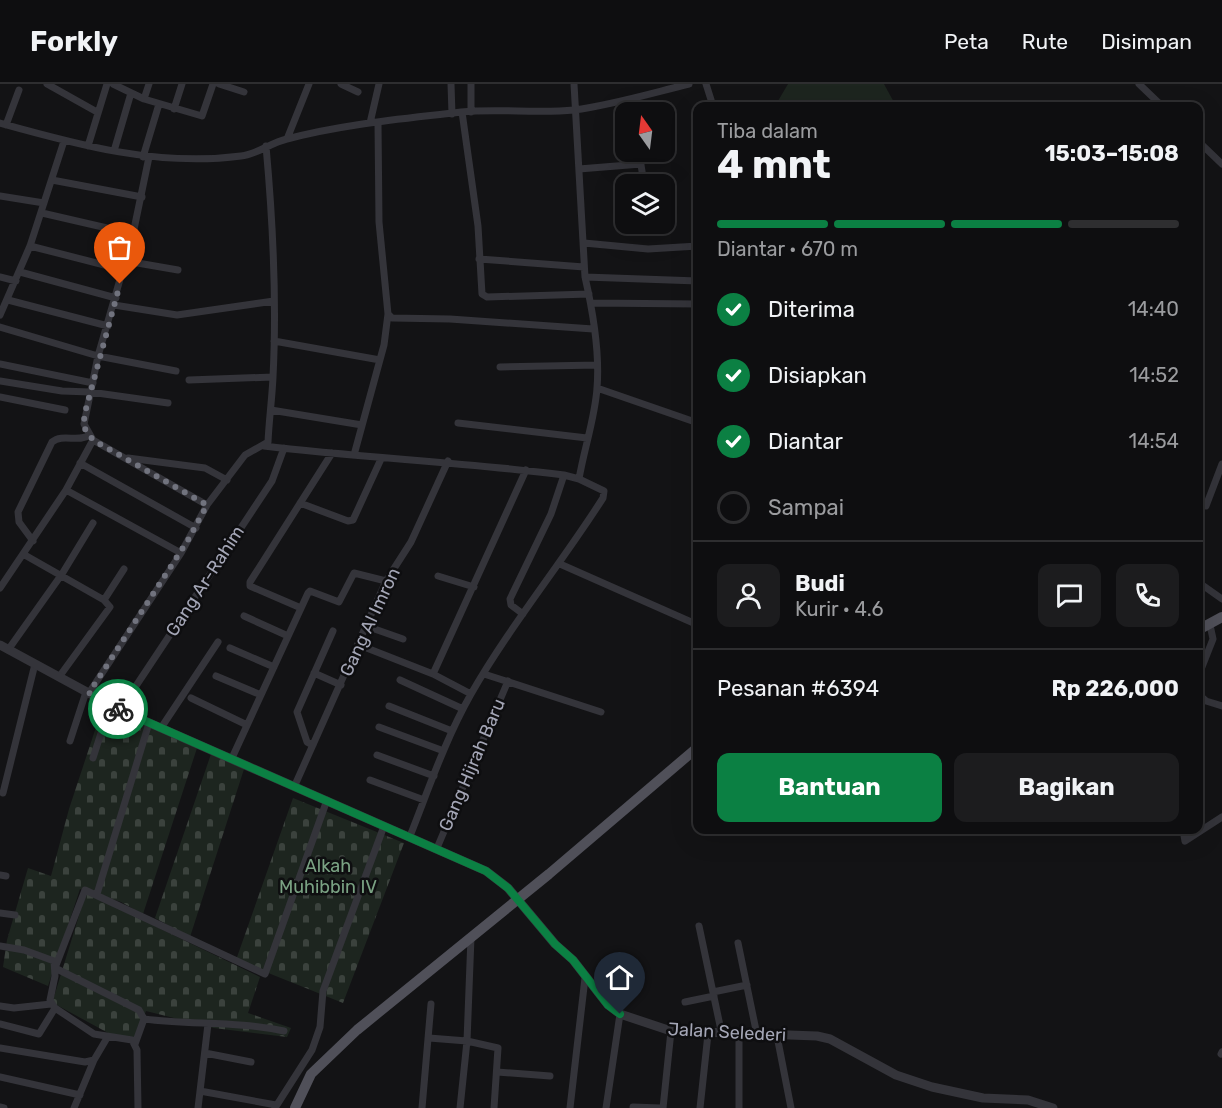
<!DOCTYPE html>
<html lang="id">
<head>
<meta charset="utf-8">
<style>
  :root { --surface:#0e0e10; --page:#1c1c1e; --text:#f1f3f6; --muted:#9b9c9f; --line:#2e2e30; --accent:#0b8043 }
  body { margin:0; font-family:Rubik,sans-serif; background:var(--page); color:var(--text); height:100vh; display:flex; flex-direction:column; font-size:22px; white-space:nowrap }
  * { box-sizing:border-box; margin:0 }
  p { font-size:20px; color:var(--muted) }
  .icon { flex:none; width:33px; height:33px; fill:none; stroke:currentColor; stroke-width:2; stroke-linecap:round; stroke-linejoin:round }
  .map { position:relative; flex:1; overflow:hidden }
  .side { position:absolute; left:693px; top:18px; width:510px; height:732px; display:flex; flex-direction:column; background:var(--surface); border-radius:12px; box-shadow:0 6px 24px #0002,0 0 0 2px var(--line) }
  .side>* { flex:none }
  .needle { width:39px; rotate:346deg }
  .fabs { position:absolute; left:615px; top:18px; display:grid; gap:12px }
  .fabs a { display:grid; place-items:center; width:60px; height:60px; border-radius:12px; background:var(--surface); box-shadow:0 6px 24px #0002,0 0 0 2px var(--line); font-size:30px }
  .pin { position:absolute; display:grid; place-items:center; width:51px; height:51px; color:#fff; margin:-62px -26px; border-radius:50% 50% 50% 0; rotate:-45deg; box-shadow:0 0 6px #0007 }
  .pin .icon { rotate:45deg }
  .courier { position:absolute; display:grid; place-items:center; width:60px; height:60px; margin:-30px; border:4px solid #0b8043; border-radius:50%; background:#fff; color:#222; box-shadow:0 2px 8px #0007 }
  .head em { font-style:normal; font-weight:700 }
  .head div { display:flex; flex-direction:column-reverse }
  .head { display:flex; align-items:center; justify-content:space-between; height:102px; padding:0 24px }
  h1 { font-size:39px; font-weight:700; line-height:45px }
  .bar { display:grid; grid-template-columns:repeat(4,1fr); gap:9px 6px; align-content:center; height:72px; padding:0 24px }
  .bar i { height:8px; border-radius:4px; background:var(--line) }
  .bar .on { background:var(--accent) }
  .bar p { grid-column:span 4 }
  .line { display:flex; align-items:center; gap:15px; padding:0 24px; border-top:2px solid var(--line) }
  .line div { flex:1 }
  .round { display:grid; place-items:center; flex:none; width:63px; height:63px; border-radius:12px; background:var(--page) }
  ol { padding:0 24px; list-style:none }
  li { display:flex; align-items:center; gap:18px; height:66px }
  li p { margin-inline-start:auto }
  li .icon { padding:6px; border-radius:50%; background:var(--accent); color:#fff; stroke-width:4 }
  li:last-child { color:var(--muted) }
  li i { width:33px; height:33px; border:3px solid var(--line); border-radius:50% }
  .button { display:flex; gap:12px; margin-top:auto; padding:12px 24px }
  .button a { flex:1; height:69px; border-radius:12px; background:var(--accent); color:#fff; font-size:24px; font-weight:700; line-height:69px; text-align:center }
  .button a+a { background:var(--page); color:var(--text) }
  header { display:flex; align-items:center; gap:36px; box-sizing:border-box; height:84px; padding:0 30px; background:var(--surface); border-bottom:2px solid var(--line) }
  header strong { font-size:28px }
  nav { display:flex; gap:33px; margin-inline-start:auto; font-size:21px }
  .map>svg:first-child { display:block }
  .cemetery { fill:url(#cemetery-stones) }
  .garden { fill:#1d251f }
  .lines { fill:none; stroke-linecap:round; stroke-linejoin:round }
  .minor { stroke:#34343a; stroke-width:7 }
  .tertiary { stroke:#34343a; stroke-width:9 }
  .primary { stroke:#505059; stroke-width:10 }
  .done { stroke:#71737e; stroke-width:6; stroke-dasharray:0 10.8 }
  .route { stroke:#0b8043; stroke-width:8 }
  .labels { text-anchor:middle; stroke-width:5; stroke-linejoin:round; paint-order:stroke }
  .street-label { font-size:18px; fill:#a4a6b6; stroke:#0e0e10 }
  .park-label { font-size:18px; fill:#7aa283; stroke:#0e0e10 }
</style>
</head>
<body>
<header>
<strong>Forkly</strong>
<nav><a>Peta</a><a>Rute</a><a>Disimpan</a></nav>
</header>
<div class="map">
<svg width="1222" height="1024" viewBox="0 0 1222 1024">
  <defs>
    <pattern id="cemetery-stones" width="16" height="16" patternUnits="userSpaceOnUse" patternTransform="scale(1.5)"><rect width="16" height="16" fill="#1d251f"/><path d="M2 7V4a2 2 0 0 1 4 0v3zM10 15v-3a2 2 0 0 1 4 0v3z" fill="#3b423d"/></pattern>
  </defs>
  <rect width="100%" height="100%" fill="#131315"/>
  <path class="cemetery" d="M 103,622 L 197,664 L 143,830 L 121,818 L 80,805 L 48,902 L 3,883 L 7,856 L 28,784 L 51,792 L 69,725 Z
    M 211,670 L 244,685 L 190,853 L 155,834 Z
    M 293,714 L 404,759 L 343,919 L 236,876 Z
    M 86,809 L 260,893 L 248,929 L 291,944 L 287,953 L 214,944 L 146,927 L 134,957 L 121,956 L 55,920 L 53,916 Z"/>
  <path class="garden" d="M 788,0 L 884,0 L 896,22 L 775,22 Z"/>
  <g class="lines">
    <path class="minor" d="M 47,0 L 97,28
      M 113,0 L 144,15 L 202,32 L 213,0
      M 219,0 L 244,8
      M 341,0 L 358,8
      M 451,0 L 452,30
      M 471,0 L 471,28
      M 574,0 L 585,193 C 593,228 600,268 597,304 C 595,334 584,365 579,395
      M 706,0 L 713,22
      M 1139,0 L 1162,22
      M 144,15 L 149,0
      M 174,25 L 182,0
      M 462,28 L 478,142 L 482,210 L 487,213 L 589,210
      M 0,39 C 79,61 158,83 241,72 C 258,70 270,59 287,55 C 343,40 403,35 461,28 C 498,24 537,30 574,26 C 612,21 652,9 689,0
      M 370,39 L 379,0
      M 378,39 L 379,138 L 388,230
      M 6,41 L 19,6
      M 287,55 L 309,0
      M 1198,57 L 1222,80
      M 88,62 L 107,0
      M 114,67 L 131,9
      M 639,68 L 644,100
      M 143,73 L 159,20
      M 149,73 L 133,150 L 98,272 L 84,340 L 93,356 L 207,421
      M 579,85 L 641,80
      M 52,96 L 142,113
      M 0,112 L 44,119
      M 42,129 L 133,150
      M 584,159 L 648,165 L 698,162
      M 30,162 L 124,186
      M 479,175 L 584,183
      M 126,177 L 178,186
      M 20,188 L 116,214
      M 0,193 L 16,197
      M 585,193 L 698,197
      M 8,216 L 108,242
      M 591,219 L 698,220
      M 114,221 L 177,231 L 274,217
      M 0,231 L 30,162 L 64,57
      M 0,243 L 98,272 L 176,287
      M 274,257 L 380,276
      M 0,280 L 93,299
      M 500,283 L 597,281
      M 189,296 L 273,293
      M 0,297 L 62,307 L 90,308 L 168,319
      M 597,304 L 698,339
      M 0,313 L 65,326
      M 271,326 L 362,341
      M 458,339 L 587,354
      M 264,362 C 364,374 464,378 564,391 L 579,395 L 604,407 L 603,414 C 561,480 510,542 471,610 C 445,656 429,704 410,752
      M 354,371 L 384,261 L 388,230 L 392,234 L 450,235 L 593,245
      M 128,374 L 205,384 L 227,396
      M 80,379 L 196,444
      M 66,406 L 181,469
      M 300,419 L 348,437 L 353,436 L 381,375
      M 1206,422 L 1222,380
      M 33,457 L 19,438 L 18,428 L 52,358 C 63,349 78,359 90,351
      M 23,470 L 104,516 L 110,523 L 59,593
      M 560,480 L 698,541
      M 438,492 L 474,503
      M 1198,498 L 1222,515
      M 0,504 L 66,406 L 93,356
      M 104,516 L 124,485
      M 301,524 L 250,502 L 250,498 L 332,369
      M 523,530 L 511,521 L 510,515 L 551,430 L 564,391
      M 244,532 L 288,552
      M 366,542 L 403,555
      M 359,561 L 433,590 L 471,610
      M 230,564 L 274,583
      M 8,566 L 62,490 L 93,439
      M 314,589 L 341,601
      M 433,590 L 526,386
      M 484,590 L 601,628
      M 216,592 L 261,611
      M 1198,593 L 1213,555 L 1210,541
      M 400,596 L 463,625
      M 89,609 L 181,469 L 207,421 L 245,371 L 268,358 C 269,336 272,315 273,293 C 277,216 273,139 266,62
      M 1198,610 L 1206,617 L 1222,622
      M 191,614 L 247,641
      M 389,622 L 452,647
      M 120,626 L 272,397 L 284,364
      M 379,643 L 441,666
      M 161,644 L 218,558
      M 70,657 L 86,608
      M 313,661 L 307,658 L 297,628 L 333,547
      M 377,671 L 434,692
      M 93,674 L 110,621
      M 232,674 L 308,509 L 310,507 L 339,518 L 354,489 L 386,497
      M 370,696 L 424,716
      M 295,701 L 386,497 L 411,458 L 448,377
      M 3,709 L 35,580
      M 1183,746 L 1185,757
      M 1185,757 L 1222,733
      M 437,764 L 508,597
      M 0,791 L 6,792
      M 97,810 L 149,639
      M 0,829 L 15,831
      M 699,842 L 722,951
      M 738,859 L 757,951
      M 0,862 L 24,866 L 54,877 L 55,892 L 50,916 L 55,924 L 94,950 L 132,956 L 137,966 L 138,1024
      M 713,908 L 747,901
      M 685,918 L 714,912
      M 0,922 L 14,924 L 51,920
      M 144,935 C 191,941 238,937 284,947
      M 0,940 L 39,950 L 55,924
      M 739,951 L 739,1024
      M 777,952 L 791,1024
      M 429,954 L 467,957 L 498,964 L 494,1024
      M 135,960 L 144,935 L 139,926 L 55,884 L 85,806 L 265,890 L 327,716
      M 0,964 L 85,978 L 94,976 L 107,954
      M 205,969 L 251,978
      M 1221,970 L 1222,968
      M 497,988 L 550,992
      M 0,993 L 80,1011
      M 200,1007 L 276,1021
      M 0,1023 L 4,1024
      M 633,1023 L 660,1024
      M 74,1024 L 94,976
      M 198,1024 L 208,940
      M 275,1024 L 312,966 L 320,943 L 323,907 L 384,742
      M 422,1024 L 431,920
      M 460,1024 L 467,957 L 471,853
      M 570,1024 L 585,894
      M 606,1024 L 620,930
      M 663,1024 L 671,947
      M 700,1024 L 708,950"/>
    <path class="tertiary" d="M 0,561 L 120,626 L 486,787 L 508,804 L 555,860 L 573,876 L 608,921 L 620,930 L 671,947 L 817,952 L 830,955 L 896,991 L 932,1003 L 983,1014 L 1028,1016 L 1053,1024"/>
    <path class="primary" d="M 1198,546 L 1222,533
      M 295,1024 L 311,990 L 357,946 L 549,790 L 698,663"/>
  </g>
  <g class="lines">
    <path class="done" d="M 118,625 L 89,609 L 188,456 L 207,421 L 93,356 L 85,345 L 84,332 L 120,200"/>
    <path class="route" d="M 118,625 L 486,787 L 508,804 L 555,860 L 573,876 L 608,921 L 620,930"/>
  </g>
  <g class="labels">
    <g class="street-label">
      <text transform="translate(205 497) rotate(-57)" y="6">Gang Ar-Rahim</text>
      <text transform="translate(370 538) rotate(-65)" y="6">Gang Al Imron</text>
      <text transform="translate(472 681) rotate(-67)" y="6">Gang Hijrah Baru</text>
      <text transform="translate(727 948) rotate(3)" y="6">Jalan Selederi</text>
    </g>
    <g class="park-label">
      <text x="328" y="788">Alkah<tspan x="328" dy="21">Muhibbin IV</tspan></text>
    </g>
  </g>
</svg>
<div class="fabs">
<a><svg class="needle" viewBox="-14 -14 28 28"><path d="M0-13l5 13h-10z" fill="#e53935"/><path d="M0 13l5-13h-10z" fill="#9b9c9f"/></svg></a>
<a><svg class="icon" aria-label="layers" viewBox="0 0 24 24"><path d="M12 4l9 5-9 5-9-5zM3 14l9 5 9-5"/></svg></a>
</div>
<div class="pin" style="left:120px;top:200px;background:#ea580c"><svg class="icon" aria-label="bag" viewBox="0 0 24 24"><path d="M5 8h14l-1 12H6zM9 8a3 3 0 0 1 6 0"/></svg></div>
<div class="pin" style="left:620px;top:930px;background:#1f2937"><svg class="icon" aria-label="home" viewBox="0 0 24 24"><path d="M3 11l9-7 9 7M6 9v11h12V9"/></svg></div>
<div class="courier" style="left:118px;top:625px"><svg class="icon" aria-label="bike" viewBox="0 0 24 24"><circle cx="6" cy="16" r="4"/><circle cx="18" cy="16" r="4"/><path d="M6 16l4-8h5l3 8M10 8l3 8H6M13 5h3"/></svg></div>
<section class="side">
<div class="head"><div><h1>4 mnt</h1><p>Tiba dalam</p></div><em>15:03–15:08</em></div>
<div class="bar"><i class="on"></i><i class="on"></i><i class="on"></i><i></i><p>Diantar · 670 m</p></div>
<ol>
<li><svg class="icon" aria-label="check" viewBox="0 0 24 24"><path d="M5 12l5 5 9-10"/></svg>Diterima<p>14:40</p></li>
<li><svg class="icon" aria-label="check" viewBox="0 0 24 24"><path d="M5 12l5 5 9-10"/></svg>Disiapkan<p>14:52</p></li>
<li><svg class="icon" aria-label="check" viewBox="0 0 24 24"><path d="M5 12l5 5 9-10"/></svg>Diantar<p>14:54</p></li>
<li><i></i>Sampai</li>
</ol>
<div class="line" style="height:108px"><a class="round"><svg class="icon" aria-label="person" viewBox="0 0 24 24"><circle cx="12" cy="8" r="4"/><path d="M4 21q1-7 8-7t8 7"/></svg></a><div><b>Budi</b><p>Kurir · 4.6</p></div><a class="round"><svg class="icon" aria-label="chat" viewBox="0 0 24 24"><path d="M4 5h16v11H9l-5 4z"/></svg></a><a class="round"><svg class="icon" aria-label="phone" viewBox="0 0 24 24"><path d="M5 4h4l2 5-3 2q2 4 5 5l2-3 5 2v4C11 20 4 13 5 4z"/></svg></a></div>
<div class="line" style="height:78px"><div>Pesanan #6394</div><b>Rp 226,000</b></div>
<div class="button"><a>Bantuan</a><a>Bagikan</a></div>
</section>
</div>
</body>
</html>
